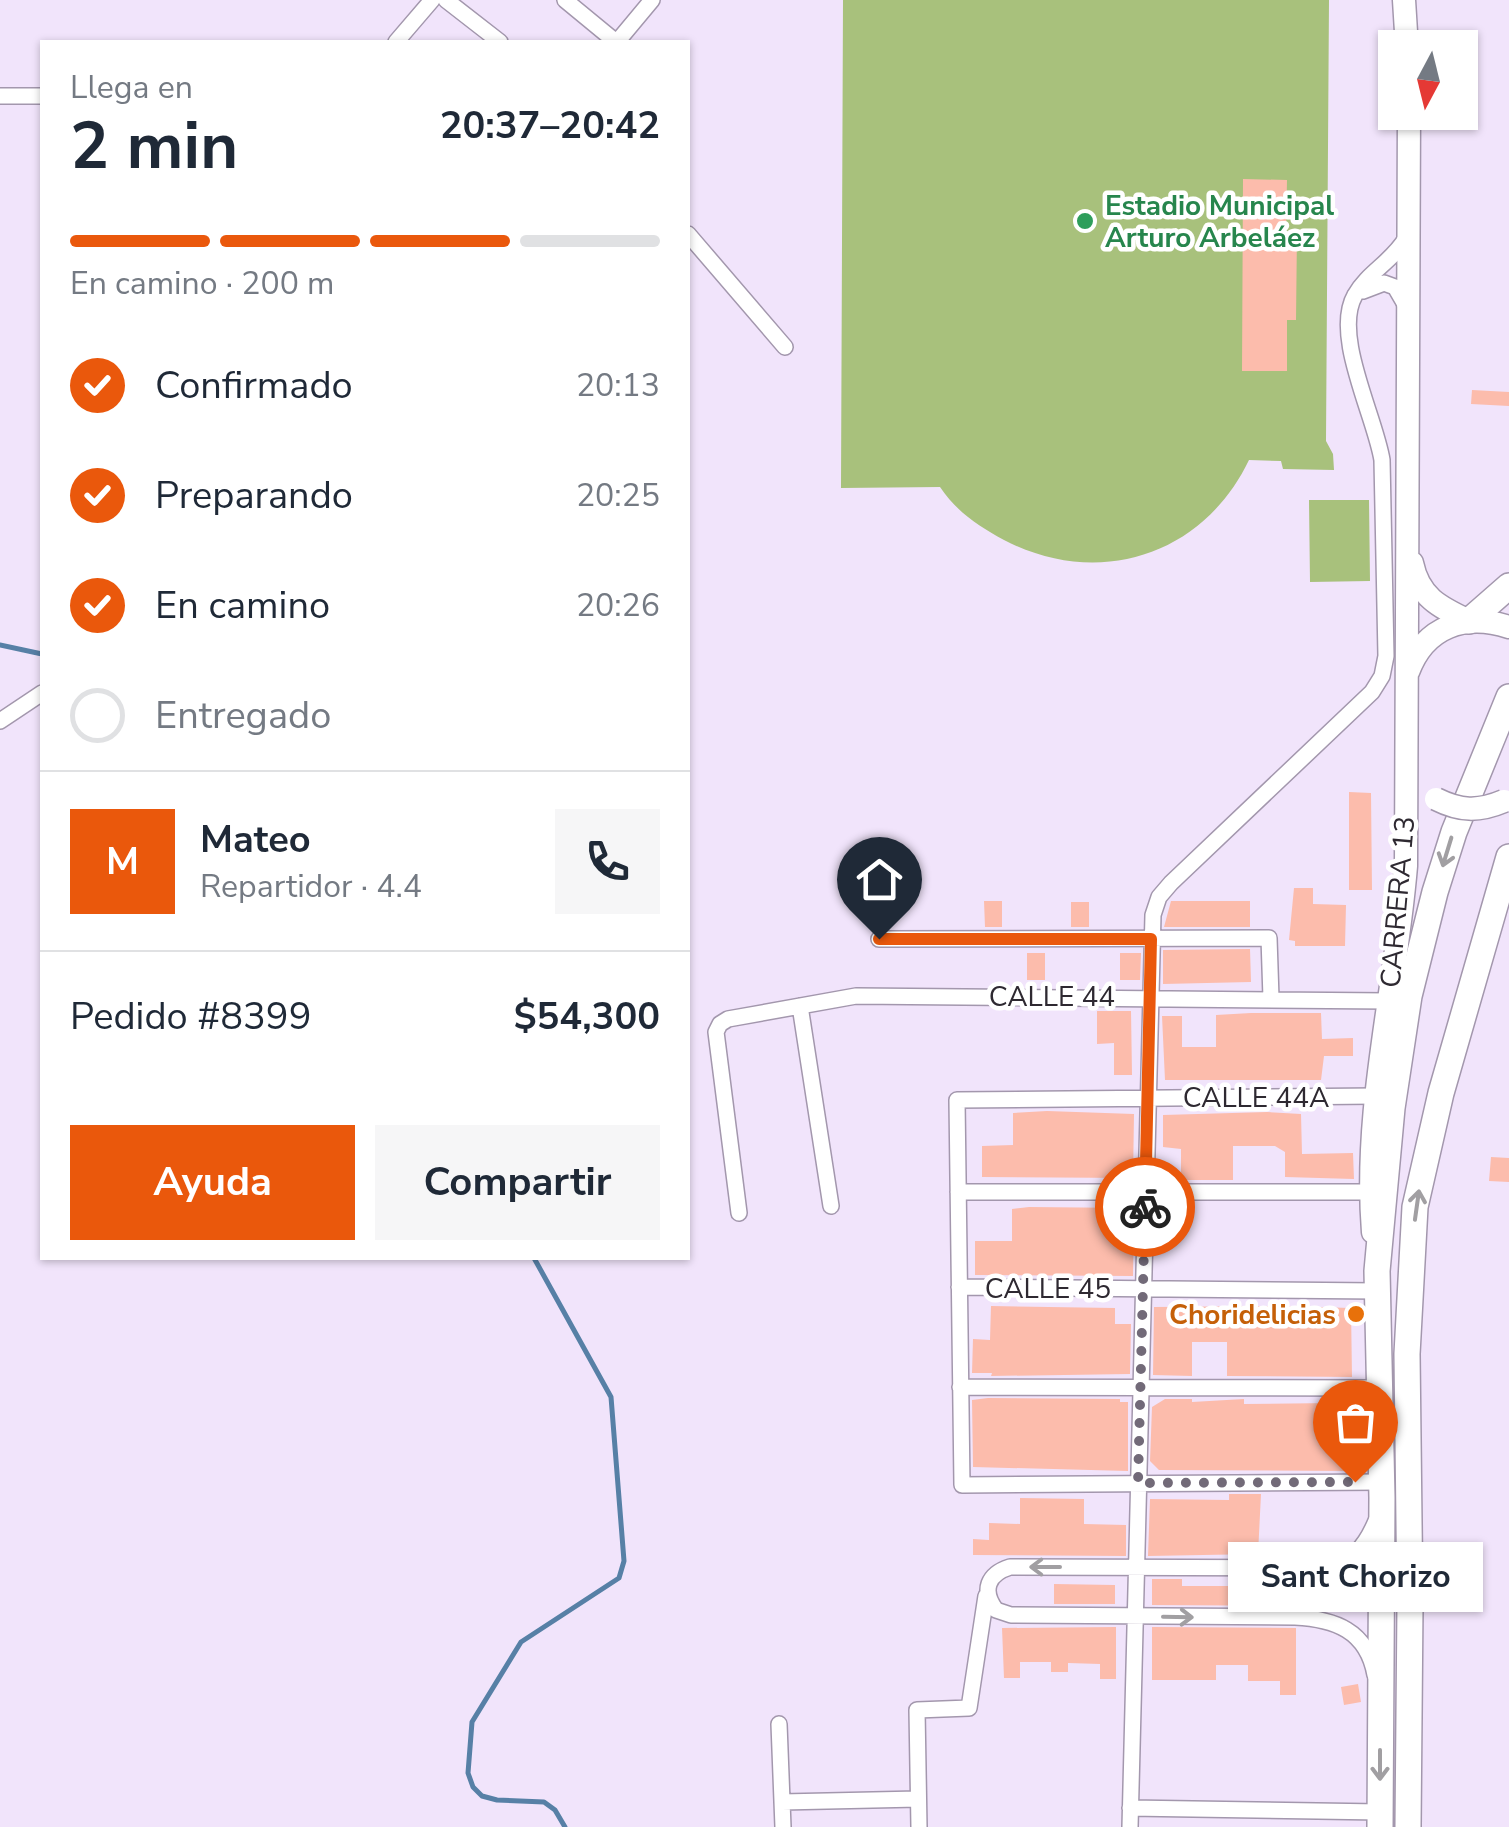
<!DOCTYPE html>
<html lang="es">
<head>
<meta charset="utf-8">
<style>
  :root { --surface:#fff; --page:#f6f6f7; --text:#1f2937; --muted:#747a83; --line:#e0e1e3; --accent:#ea580c }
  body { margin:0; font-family:"Nunito Sans",sans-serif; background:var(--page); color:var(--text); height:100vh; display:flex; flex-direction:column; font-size:38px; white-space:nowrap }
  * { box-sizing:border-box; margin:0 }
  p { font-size:32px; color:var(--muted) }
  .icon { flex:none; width:55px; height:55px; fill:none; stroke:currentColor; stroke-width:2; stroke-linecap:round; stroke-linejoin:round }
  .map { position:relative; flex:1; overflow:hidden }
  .side { position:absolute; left:40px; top:40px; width:650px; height:1220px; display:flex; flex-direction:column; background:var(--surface); border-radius:0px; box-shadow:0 2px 8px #0004 }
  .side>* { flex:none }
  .needle { width:65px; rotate:187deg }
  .tools { position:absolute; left:1378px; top:30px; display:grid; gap:20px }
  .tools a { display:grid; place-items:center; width:100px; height:100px; border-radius:0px; background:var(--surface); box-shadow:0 2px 8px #0004; font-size:50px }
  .pin { position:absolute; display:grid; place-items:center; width:85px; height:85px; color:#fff; margin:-102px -42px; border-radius:50% 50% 50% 0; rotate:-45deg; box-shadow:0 0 10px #0007 }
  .pin .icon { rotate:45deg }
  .courier { position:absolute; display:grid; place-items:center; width:100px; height:100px; margin:-50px; border:8px solid #ea580c; border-radius:50%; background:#fff; color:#222; box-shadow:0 2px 12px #0007 }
  .bubble { position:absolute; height:70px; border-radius:0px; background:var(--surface); box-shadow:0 2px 8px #0004; font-size:32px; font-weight:700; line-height:70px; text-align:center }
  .summary em { font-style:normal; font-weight:700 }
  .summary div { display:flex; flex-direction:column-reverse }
  .summary { display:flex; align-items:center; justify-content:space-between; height:170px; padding:0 30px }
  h1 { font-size:65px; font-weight:700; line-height:75px }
  .bar { display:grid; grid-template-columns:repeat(4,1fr); gap:15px 10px; align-content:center; height:120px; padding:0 30px }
  .bar i { height:12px; border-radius:8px; background:var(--line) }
  .bar .current { background:var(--accent) }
  .bar p { grid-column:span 4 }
  .line { display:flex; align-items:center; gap:25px; padding:0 30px; border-top:2px solid var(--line) }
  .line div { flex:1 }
  .round { display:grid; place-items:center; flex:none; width:105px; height:105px; border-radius:0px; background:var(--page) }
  ol { padding:0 30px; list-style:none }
  li { display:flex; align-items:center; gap:30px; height:110px }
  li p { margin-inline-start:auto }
  li .icon { padding:10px; border-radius:50%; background:var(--accent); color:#fff; stroke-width:4 }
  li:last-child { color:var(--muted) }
  li i { width:55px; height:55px; border:5px solid var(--line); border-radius:50% }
  .action { display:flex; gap:20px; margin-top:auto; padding:20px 30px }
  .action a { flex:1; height:115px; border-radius:0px; background:var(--accent); color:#fff; font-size:40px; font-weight:700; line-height:115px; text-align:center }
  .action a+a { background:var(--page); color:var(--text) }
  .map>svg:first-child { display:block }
  .green { fill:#a8c17c }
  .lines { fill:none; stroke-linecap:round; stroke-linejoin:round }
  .stream { stroke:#5780a6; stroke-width:5 }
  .building { fill:#fcbcac }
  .minor-casing { stroke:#a397ad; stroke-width:18 }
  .primary-casing { stroke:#a397ad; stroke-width:25 }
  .trunk-casing { stroke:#a397ad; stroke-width:28 }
  .minor { stroke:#fff; stroke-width:15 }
  .primary { stroke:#fff; stroke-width:22 }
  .trunk { stroke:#fff; stroke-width:25 }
  .primary-bridge-casing { stroke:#a397ad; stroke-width:25; stroke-linecap:butt }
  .primary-bridge { stroke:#fff; stroke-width:22 }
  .oneway { stroke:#a19fa2 }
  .done { stroke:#726a78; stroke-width:10; stroke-dasharray:0 18 }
  .route { stroke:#ea580c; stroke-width:12 }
  .leisure-dot { fill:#2e9e5b; stroke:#fff; stroke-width:4 }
  .food-dot { fill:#e8710a; stroke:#fff; stroke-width:4 }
  .labels { text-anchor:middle; stroke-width:9; stroke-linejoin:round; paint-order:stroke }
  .leisure-label { font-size:28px; font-weight:bold; fill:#27864d; stroke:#fff; text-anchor:start }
  .street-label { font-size:28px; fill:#2e2931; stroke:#fff }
  .food-label { font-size:28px; font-weight:bold; fill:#c56008; stroke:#fff; text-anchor:end }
</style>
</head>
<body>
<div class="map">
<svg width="1509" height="1827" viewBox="0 0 1509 1827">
  <rect width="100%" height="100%" fill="#f1e4fb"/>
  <path class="green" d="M 843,0 L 1329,0 L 1326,441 L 1333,454 L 1334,470 L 1283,469 L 1281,461 L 1249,460 C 1203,556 1098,589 1004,540 C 978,526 956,511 940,487 L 841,488 Z
    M 1309,500 L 1369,500 L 1370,581 L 1310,582 Z"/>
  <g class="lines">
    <path class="stream" d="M 0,645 L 42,654
      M 534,1258 L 611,1397 L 624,1561 L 619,1578 L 521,1642 L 472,1722 L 468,1773 L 473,1787 L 482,1796 L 497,1800 L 544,1802 L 555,1810 L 565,1827"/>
  </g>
  <path class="building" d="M 1243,179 L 1287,180 L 1286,232 L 1297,232 L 1296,320 L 1287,320 L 1287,371 L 1242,371 Z
    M 1472,390 L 1509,392 L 1509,406 L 1471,404 Z
    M 1349,792 L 1371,793 L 1372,890 L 1349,890 Z
    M 1294,888 L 1313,888 L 1313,904 L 1346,905 L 1345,946 L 1295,946 L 1295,941 L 1289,940 Z
    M 984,901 L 1002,901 L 1002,927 L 985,927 Z
    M 1171,901 L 1250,901 L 1250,927 L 1164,927 Z
    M 1071,902 L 1089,902 L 1089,927 L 1071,927 Z
    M 1163,950 L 1250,949 L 1251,982 L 1163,984 Z
    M 1027,953 L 1045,953 L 1045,980 L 1027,980 Z
    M 1120,953 L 1141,953 L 1140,980 L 1120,980 Z
    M 1097,1011 L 1131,1011 L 1132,1075 L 1114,1075 L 1114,1043 L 1097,1044 Z
    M 1251,1013 L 1321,1013 L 1322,1039 L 1353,1038 L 1353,1056 L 1324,1056 L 1321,1080 L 1165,1080 L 1162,1016 L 1182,1016 L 1182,1047 L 1216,1047 L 1216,1015 Z
    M 1047,1111 L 1134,1114 L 1133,1178 L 982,1177 L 982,1146 L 1013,1145 L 1013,1113 Z
    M 1267,1112 L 1301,1114 L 1302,1154 L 1353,1153 L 1354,1179 L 1285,1177 L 1285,1152 L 1275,1146 L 1233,1146 L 1233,1180 L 1181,1180 L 1181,1149 L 1163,1147 L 1163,1115 Z
    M 1491,1157 L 1509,1158 L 1509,1182 L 1489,1181 Z
    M 1029,1207 L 1134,1208 L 1133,1276 L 975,1275 L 975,1241 L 1012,1241 L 1012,1209 Z
    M 991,1306 L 1115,1308 L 1115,1324 L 1131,1324 L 1130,1374 L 991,1376 L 992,1373 L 972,1373 L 973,1339 L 990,1340 Z
    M 1280,1306 L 1351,1308 L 1352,1377 L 1227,1376 L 1227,1342 L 1192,1342 L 1192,1376 L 1153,1375 L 1154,1307 Z
    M 988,1398 L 1120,1399 L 1120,1402 L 1128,1402 L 1128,1471 L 973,1467 L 972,1400 Z
    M 1165,1399 L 1192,1399 L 1192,1402 L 1244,1399 L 1244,1404 L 1333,1403 L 1333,1399 L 1352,1399 L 1353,1468 L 1350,1471 L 1159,1470 L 1150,1461 L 1152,1407 Z
    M 1229,1494 L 1261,1494 L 1258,1554 L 1148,1556 L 1150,1499 L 1229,1500 Z
    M 1020,1498 L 1084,1499 L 1084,1524 L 1126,1525 L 1126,1556 L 973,1555 L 973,1539 L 989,1540 L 989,1523 L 1020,1524 Z
    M 1152,1579 L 1182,1579 L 1182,1586 L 1296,1586 L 1296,1606 L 1152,1605 Z
    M 1054,1584 L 1115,1585 L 1115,1604 L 1054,1604 Z
    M 1329,1585 L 1337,1589 L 1341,1597 L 1339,1606 L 1331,1611 L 1319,1608 L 1308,1598 L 1321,1587 Z
    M 1116,1627 L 1116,1679 L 1100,1679 L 1100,1664 L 1068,1663 L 1068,1672 L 1051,1672 L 1051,1662 L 1020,1662 L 1020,1678 L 1004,1678 L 1002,1628 Z
    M 1152,1627 L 1296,1628 L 1296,1695 L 1280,1695 L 1280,1681 L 1248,1681 L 1248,1665 L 1216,1665 L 1216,1680 L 1152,1680 Z
    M 1358,1684 L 1361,1702 L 1344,1705 L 1341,1687 Z"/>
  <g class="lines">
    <g class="minor-casing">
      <path id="minor" d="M 446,0 L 500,42
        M 565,0 L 616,42
        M 396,42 L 432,0
        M 617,42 L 652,0
        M 0,96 L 42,96
        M 688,234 L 785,347
        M 1363,291 L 1384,283 L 1395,287 L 1406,306
        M 0,721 L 42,693
        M 879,939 L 1269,938 L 1271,998
        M 800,1006 L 831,1206
        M 1376,1096 L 957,1100 L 962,1485 L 1381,1482
        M 958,1192 L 1371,1192
        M 739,1213 L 716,1032 L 720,1024 L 728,1019 L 856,996 L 1388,1001
        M 959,1287 L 1377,1291
        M 960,1387 L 1379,1388
        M 1375,1675 C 1367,1630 1334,1619 1295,1617 L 1011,1615 L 996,1610 C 981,1590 988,1574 1010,1567 L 1325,1568 C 1353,1561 1365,1547 1376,1521
        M 779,1724 L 783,1827
        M 782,1802 L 918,1799
        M 1130,1808 L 1380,1812
        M 919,1827 L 917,1710 L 969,1708 L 986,1596
        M 1130,1827 L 1153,915 L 1159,897 L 1171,883 L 1372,692 L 1382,676 L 1386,656 L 1382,460 C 1375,416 1332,335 1355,295 C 1367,273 1393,261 1406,238"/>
    </g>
    <g class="primary-casing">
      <path id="primary" d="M 1404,0 L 1407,48
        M 1412,563 C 1419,597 1439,607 1469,621
        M 1408,672 C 1425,626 1465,613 1509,627
        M 1373,1232 C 1363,1108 1396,988 1406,866 L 1409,112"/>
    </g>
    <g class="trunk-casing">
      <path id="trunk" d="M 1469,621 L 1509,586
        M 1380,1827 L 1382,1498 L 1377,1271 L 1392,1108 L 1409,996 L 1435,892 L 1454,832 L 1509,697
        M 1408,1827 L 1410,1605 L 1407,1354 L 1415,1207 L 1441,1093 L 1509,857"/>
    </g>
    <use href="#minor" class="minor"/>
    <use href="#primary" class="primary"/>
    <use href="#trunk" class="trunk"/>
    <g class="primary-bridge-casing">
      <path id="primary-bridge" d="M 1436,799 C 1460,811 1478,812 1504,801"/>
    </g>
    <use href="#primary-bridge" class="primary-bridge"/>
  </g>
  <defs><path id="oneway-shaft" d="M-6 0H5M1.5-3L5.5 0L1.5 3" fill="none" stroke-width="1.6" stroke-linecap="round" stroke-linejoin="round" transform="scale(2.5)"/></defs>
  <g class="oneway">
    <use href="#oneway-shaft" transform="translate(1447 852) rotate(107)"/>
    <use href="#oneway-shaft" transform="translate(1417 1205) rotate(-82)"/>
    <use href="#oneway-shaft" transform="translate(1045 1567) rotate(-180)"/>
    <use href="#oneway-shaft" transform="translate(1178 1617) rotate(1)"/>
    <use href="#oneway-shaft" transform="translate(1380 1765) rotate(90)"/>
  </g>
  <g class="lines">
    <path class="done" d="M 1145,1207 L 1138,1483 L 1355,1482"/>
    <path class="route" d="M 879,939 L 1151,939 L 1145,1207"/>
  </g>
  <circle class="leisure-dot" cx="1085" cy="221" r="10"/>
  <circle class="food-dot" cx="1356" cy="1314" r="10"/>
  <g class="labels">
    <g class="leisure-label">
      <text x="1105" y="215">Estadio Municipal<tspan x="1105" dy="32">Arturo Arbeláez</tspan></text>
    </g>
    <g class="street-label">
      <text transform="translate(1397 902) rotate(-85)" y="10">CARRERA 13</text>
      <text x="1052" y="1006">CALLE 44</text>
      <text x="1256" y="1107">CALLE 44A</text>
      <text x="1048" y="1298">CALLE 45</text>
    </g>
    <g class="food-label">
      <text x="1336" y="1324">Choridelicias</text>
    </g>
  </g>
</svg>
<div class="tools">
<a><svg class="needle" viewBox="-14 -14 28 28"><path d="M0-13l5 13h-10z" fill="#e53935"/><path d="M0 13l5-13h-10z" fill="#747a83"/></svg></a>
</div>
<div class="pin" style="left:1355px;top:1482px;background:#ea580c"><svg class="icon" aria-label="bag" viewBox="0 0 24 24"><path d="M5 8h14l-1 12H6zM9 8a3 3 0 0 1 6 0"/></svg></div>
<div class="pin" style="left:879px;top:939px;background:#1f2937"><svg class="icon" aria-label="home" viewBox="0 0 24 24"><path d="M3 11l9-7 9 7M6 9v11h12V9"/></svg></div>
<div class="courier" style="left:1145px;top:1207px"><svg class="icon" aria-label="bike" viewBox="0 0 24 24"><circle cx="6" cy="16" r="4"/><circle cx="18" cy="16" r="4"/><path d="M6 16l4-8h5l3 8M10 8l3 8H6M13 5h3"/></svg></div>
<div class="bubble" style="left:1228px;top:1542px;width:255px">Sant Chorizo</div>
<section class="side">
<div class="summary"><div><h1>2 min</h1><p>Llega en</p></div><em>20:37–20:42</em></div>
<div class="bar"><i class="current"></i><i class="current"></i><i class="current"></i><i></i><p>En camino · 200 m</p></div>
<ol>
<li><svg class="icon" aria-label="check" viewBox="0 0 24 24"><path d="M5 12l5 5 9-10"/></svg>Confirmado<p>20:13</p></li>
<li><svg class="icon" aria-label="check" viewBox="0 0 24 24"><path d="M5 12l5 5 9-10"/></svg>Preparando<p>20:25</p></li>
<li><svg class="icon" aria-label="check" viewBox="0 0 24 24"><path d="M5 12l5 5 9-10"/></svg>En camino<p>20:26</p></li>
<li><i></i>Entregado</li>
</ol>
<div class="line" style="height:180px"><b class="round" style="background:var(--accent);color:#fff">M</b><div><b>Mateo</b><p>Repartidor · 4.4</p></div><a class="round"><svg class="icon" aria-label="phone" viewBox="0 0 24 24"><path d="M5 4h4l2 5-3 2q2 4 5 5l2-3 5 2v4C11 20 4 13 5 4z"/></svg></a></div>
<div class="line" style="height:130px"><div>Pedido #8399</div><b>$54,300</b></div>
<div class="action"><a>Ayuda</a><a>Compartir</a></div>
</section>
</div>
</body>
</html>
